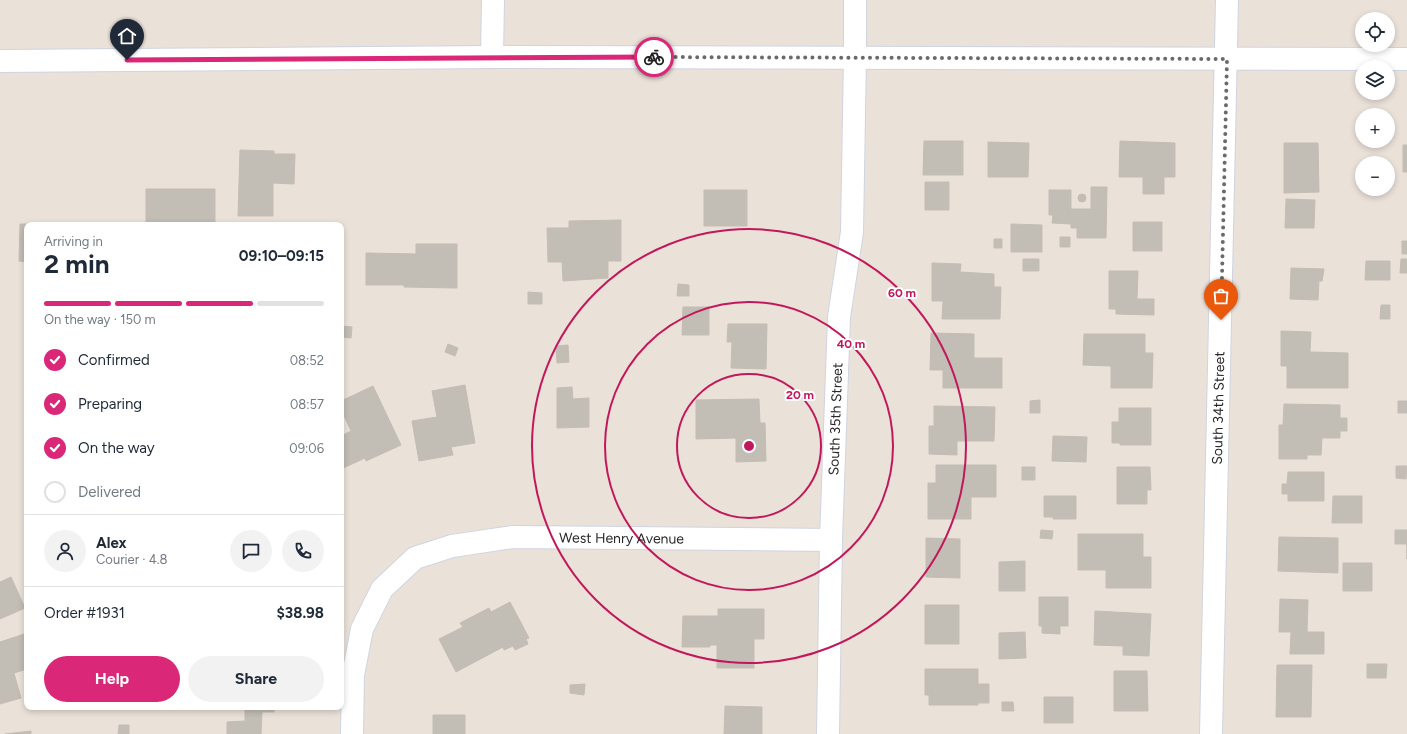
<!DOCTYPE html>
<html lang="en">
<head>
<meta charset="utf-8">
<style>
  :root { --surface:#fff; --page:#f2f2f3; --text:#1f2937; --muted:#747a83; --line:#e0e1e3; --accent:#db2777 }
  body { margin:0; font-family:Figtree,sans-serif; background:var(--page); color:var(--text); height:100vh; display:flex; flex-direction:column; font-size:15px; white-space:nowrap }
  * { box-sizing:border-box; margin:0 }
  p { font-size:13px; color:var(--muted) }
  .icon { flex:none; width:22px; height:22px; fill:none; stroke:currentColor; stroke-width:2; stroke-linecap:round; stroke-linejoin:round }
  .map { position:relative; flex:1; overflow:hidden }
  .details { position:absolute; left:24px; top:222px; width:320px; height:488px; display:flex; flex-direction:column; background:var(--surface); border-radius:8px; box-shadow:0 2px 6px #0003 }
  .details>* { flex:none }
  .tools { position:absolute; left:1355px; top:12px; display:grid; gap:8px }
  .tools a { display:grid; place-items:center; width:40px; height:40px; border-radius:50%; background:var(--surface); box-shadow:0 2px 6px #0003; font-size:20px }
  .pin { position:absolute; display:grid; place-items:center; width:34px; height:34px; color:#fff; margin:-41px -17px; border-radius:50% 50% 50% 0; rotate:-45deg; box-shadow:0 0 4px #0007 }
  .pin .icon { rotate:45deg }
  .courier { position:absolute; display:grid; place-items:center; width:40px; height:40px; margin:-20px; border:3px solid #db2777; border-radius:50%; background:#fff; color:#222; box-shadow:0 1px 5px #0007 }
  .summary em { font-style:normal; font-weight:700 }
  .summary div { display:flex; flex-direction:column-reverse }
  .summary { display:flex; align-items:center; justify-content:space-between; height:68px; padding:0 20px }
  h1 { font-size:26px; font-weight:700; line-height:30px }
  .bar { display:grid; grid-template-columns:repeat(4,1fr); gap:6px 4px; align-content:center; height:48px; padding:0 20px }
  .bar i { height:5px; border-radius:3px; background:var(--line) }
  .bar .active { background:var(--accent) }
  .bar p { grid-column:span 4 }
  .line { display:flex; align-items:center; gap:10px; padding:0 20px; border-top:1px solid var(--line) }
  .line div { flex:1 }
  .round { display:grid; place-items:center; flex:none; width:42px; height:42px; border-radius:21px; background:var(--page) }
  ol { padding:0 20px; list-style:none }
  li { display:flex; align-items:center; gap:12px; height:44px }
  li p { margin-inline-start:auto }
  li .icon { padding:4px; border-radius:50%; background:var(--accent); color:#fff; stroke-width:4 }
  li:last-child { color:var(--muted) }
  li i { width:22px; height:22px; border:2px solid var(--line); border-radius:50% }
  .cta { display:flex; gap:8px; margin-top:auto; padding:8px 20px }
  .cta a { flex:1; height:46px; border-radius:24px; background:var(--accent); color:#fff; font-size:16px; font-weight:700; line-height:46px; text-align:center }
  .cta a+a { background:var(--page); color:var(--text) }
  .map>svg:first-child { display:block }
  .building { fill:#c2bdb5; stroke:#c5bdb4 }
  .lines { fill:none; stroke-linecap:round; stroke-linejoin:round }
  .street-casing { stroke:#cfd4e1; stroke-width:24 }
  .secondary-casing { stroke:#cfd4e1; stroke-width:24 }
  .street { stroke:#fff; stroke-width:22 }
  .secondary { stroke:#fff; stroke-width:22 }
  .done { stroke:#6c6966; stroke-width:4; stroke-dasharray:0 7.2 }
  .route { stroke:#db2777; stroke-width:5 }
  .ring { fill:none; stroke:#c2185b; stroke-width:2 }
  .labels { text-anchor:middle; stroke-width:4; stroke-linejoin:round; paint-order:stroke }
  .street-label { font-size:14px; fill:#282828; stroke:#fff }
  .centre { fill:#c2185b; stroke:#fff; stroke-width:2 }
  .ring-label { font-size:12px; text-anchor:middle; font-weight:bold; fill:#c2185b; stroke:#fff; stroke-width:4; stroke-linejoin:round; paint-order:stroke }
</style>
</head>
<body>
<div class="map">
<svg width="1407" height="734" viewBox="0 0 1407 734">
  <rect width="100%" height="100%" fill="#eae1d9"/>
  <path class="building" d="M 924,141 L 963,141 L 963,175 L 923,175 Z
    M 1120,141 L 1175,143 L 1175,177 L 1164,177 L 1164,194 L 1143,194 L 1143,177 L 1119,177 Z
    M 988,142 L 1029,143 L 1028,177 L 988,177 Z
    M 1284,143 L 1318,143 L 1319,192 L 1284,193 Z
    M 1403,145 L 1407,145 L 1407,172 L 1403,172 Z
    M 240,150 L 274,151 L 274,154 L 295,154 L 294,184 L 273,183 L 273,216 L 238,216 Z
    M 925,182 L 949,182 L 949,210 L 925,210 Z
    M 1091,187 L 1107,187 L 1106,238 L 1077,238 L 1077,228 L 1071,228 L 1071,224 L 1052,223 L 1053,215 L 1049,215 L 1049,190 L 1071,190 L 1071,209 L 1091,209 Z
    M 146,189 L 215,189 L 215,223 L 146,222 Z
    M 704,190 L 747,190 L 747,226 L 704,226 Z
    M1078 198a4 4 0 1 1 8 0a4 4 0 1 1-8 0Z
    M 1286,199 L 1315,200 L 1314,228 L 1285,228 Z
    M 621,220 L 621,261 L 608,261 L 608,278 L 563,281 L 562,262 L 548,262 L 547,228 L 569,228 L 569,221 Z
    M 1133,222 L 1162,222 L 1162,251 L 1133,251 Z
    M 20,224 L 62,225 L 27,225 L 27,262 L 19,261 Z
    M 1011,224 L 1042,225 L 1042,252 L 1011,252 Z
    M 1060,237 L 1070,237 L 1070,247 L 1060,247 Z
    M 994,239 L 1002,239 L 1002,248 L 994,248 Z
    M 1402,241 L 1407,241 L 1407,254 L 1402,254 Z
    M 416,244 L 457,244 L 457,288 L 404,287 L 404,285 L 366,285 L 366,253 L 416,254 Z
    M 1023,259 L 1039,259 L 1039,271 L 1023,271 Z
    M 1401,259 L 1407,259 L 1407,273 L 1400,273 Z
    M 1366,261 L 1390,261 L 1390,280 L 1365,280 Z
    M 932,263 L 961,264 L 960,272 L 994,274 L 994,287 L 1001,287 L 1000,319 L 942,319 L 943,301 L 932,301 Z
    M 1291,268 L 1324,269 L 1322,281 L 1319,281 L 1318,300 L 1290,299 Z
    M 1109,271 L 1138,271 L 1137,299 L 1154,299 L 1154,315 L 1116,314 L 1116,309 L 1109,309 Z
    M 678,284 L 689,285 L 689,296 L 677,296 Z
    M 528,292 L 542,293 L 542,304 L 528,304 Z
    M 1381,305 L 1390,305 L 1390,319 L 1380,319 Z
    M 683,307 L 709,307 L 709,335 L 682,335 Z
    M 728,324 L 767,324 L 766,369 L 731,368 L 732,342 L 727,342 Z
    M 341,326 L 352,327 L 351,338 L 341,337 Z
    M 1281,331 L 1311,332 L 1310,352 L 1348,353 L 1348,388 L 1287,388 L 1287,366 L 1281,366 Z
    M 931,333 L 974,334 L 974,358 L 1002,358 L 1002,388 L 943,388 L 943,370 L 930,370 Z
    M 1084,334 L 1145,334 L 1145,353 L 1153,353 L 1152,388 L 1111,388 L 1111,366 L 1083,365 Z
    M 448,344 L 458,348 L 455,356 L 445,352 Z
    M 568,345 L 569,362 L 557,363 L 556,346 Z
    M 465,385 L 475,443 L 451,447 L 453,455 L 419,461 L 412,421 L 437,417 L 432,391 Z
    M 373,386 L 401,445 L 366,461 L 365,458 L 341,469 L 341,436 L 351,431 L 341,409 L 341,401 Z
    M 572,387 L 573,399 L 589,398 L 589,427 L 557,428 L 557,388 Z
    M 759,399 L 760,423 L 765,423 L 766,461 L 736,462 L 736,438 L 696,439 L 696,400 Z
    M 1040,400 L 1040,413 L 1030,413 L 1030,401 Z
    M 1398,401 L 1407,401 L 1407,413 L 1398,413 Z
    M 1284,404 L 1340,405 L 1340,418 L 1347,418 L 1347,431 L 1340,431 L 1340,438 L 1322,438 L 1321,455 L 1307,455 L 1307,459 L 1279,459 L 1279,425 L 1283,425 Z
    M 934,406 L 995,407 L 994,441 L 957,441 L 957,455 L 929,454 L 929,426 L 934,426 Z
    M 1119,408 L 1151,408 L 1151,445 L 1120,445 L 1120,443 L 1112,443 L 1112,422 L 1119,422 Z
    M 1053,436 L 1087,437 L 1086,462 L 1052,461 Z
    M 936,465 L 996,465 L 996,497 L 971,497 L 971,519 L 928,519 L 928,483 L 936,483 Z
    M 1396,466 L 1407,466 L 1406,479 L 1396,478 Z
    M 1022,467 L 1035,467 L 1035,480 L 1022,480 Z
    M 1117,467 L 1150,467 L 1151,490 L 1147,490 L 1147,504 L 1117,504 Z
    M 1288,472 L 1324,472 L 1324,501 L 1288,501 L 1288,494 L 1282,494 L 1282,484 L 1287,484 Z
    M 1044,496 L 1076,496 L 1076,519 L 1053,519 L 1053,517 L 1044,517 Z
    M 1333,496 L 1362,496 L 1362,523 L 1332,523 Z
    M 1041,530 L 1053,531 L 1052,539 L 1040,538 Z
    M 1395,530 L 1407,530 L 1407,559 L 1407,544 L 1395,544 Z
    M 1078,534 L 1143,534 L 1143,557 L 1151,557 L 1151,588 L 1106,588 L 1106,570 L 1078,570 Z
    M 1279,537 L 1338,538 L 1338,573 L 1278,571 Z
    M 926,538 L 960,539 L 960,578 L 926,577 Z
    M 1025,561 L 1025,591 L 999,591 L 999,562 Z
    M 1343,563 L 1372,563 L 1372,591 L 1343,591 Z
    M 11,577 L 25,608 L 0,619 L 0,582 Z
    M 1039,597 L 1068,597 L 1068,626 L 1060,626 L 1060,634 L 1042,633 L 1042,626 L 1039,626 Z
    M 1280,599 L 1308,600 L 1307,632 L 1324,632 L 1324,654 L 1290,654 L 1291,632 L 1279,632 Z
    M 510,602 L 529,638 L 526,639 L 528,644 L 515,650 L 513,646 L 504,650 L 503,647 L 456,672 L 439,639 L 463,627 L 460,623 L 489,608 L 491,612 Z
    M 925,605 L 959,605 L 959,644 L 925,644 Z
    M 718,609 L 764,609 L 764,639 L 754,639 L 754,668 L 717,668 L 717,645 L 710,645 L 710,647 L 682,647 L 683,616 L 718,616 Z
    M 1095,611 L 1151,614 L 1149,656 L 1123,655 L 1123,646 L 1094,645 Z
    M 1025,632 L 1026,658 L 999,659 L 999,633 Z
    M 27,633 L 27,669 L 14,673 L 21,698 L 0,704 L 0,642 Z
    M 1367,664 L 1387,664 L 1386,678 L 1367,678 Z
    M 1277,665 L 1312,665 L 1311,717 L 1276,717 Z
    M 925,669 L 978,669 L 978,684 L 989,684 L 989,703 L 978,703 L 978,705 L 929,705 L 929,695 L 925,695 Z
    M 1114,671 L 1147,671 L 1148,711 L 1114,711 Z
    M 585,684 L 584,695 L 570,693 L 570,685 Z
    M 1044,697 L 1073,697 L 1073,723 L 1044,723 Z
    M 1002,702 L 1013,702 L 1014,711 L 1002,711 Z
    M 725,706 L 762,707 L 762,734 L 724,734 Z
    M 245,707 L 274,707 L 274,712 L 262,712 L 261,734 L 227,734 L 227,722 L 245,721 Z
    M 433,715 L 465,715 L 465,734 L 433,734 Z
    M 119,725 L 129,725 L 129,734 L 118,734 Z
    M 31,731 L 31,734 L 5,734 Z"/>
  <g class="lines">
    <g class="street-casing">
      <g id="street">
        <path d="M 492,57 L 493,0"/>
        <path d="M 855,57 L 855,0"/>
        <path id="s1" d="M 352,734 L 353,675 L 362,629 L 382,589 L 415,558 L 452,546 L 513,537 L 831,540"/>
        <path id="s2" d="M 1211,734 L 1227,0"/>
      </g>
    </g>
    <g class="secondary-casing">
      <g id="secondary">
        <path d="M 0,61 L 492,57 L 1407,59"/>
        <path id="s3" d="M 828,734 L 831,540 L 839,317 L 852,232 L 855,57"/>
      </g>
    </g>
    <use href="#street" class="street"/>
    <use href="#secondary" class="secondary"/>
  </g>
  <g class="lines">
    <path class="done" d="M 654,57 L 1227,59 L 1221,320"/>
    <path class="route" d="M 127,60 L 654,57"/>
  </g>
  <g class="ring">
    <circle cx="749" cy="446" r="72"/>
    <circle cx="749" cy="446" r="144"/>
    <circle cx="749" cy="446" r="217"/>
  </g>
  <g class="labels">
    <g class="street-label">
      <text dy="5" stroke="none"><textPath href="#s2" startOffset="326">South 34th Street</textPath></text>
      <text dy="5" stroke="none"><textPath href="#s3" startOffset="315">South 35th Street</textPath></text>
      <text dy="5" stroke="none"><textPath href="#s1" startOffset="405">West Henry Avenue</textPath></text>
    </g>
  </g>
  <circle cx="749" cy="446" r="6" class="centre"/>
  <g class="ring-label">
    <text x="902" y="297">60 m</text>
    <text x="851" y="348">40 m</text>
    <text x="800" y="399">20 m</text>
  </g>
</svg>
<div class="tools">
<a><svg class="icon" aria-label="locate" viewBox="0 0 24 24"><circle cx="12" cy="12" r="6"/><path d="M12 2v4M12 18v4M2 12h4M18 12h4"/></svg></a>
<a><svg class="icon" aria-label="layers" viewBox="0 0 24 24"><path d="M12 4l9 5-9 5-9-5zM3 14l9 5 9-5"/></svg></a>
<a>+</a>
<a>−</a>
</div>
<div class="pin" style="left:1221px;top:320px;background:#ea580c"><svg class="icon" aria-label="bag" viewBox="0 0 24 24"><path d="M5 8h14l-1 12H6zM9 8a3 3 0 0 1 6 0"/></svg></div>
<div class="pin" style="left:127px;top:60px;background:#1f2937"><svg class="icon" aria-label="home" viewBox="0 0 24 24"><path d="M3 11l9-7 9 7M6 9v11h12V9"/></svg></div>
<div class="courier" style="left:654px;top:57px"><svg class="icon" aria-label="bike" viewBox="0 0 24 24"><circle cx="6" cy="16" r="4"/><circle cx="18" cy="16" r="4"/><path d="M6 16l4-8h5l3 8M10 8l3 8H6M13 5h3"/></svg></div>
<section class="details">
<div class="summary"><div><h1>2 min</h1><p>Arriving in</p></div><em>09:10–09:15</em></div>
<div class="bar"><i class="active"></i><i class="active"></i><i class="active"></i><i></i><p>On the way · 150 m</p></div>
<ol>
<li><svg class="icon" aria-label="check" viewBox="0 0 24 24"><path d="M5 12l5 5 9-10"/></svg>Confirmed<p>08:52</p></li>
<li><svg class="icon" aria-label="check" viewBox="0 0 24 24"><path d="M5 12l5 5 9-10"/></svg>Preparing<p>08:57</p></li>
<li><svg class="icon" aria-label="check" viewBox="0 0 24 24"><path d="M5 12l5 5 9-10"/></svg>On the way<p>09:06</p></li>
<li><i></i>Delivered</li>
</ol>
<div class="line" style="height:72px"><a class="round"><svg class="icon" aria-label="person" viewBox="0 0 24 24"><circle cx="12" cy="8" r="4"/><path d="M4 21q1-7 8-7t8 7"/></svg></a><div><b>Alex</b><p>Courier · 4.8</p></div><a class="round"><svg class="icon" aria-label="chat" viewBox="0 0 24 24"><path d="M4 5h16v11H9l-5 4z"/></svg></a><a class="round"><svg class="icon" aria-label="phone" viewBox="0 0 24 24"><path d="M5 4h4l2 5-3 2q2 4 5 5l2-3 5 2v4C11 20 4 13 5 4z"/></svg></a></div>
<div class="line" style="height:52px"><div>Order #1931</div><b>$38.98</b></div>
<div class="cta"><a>Help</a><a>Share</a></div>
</section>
</div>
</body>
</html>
